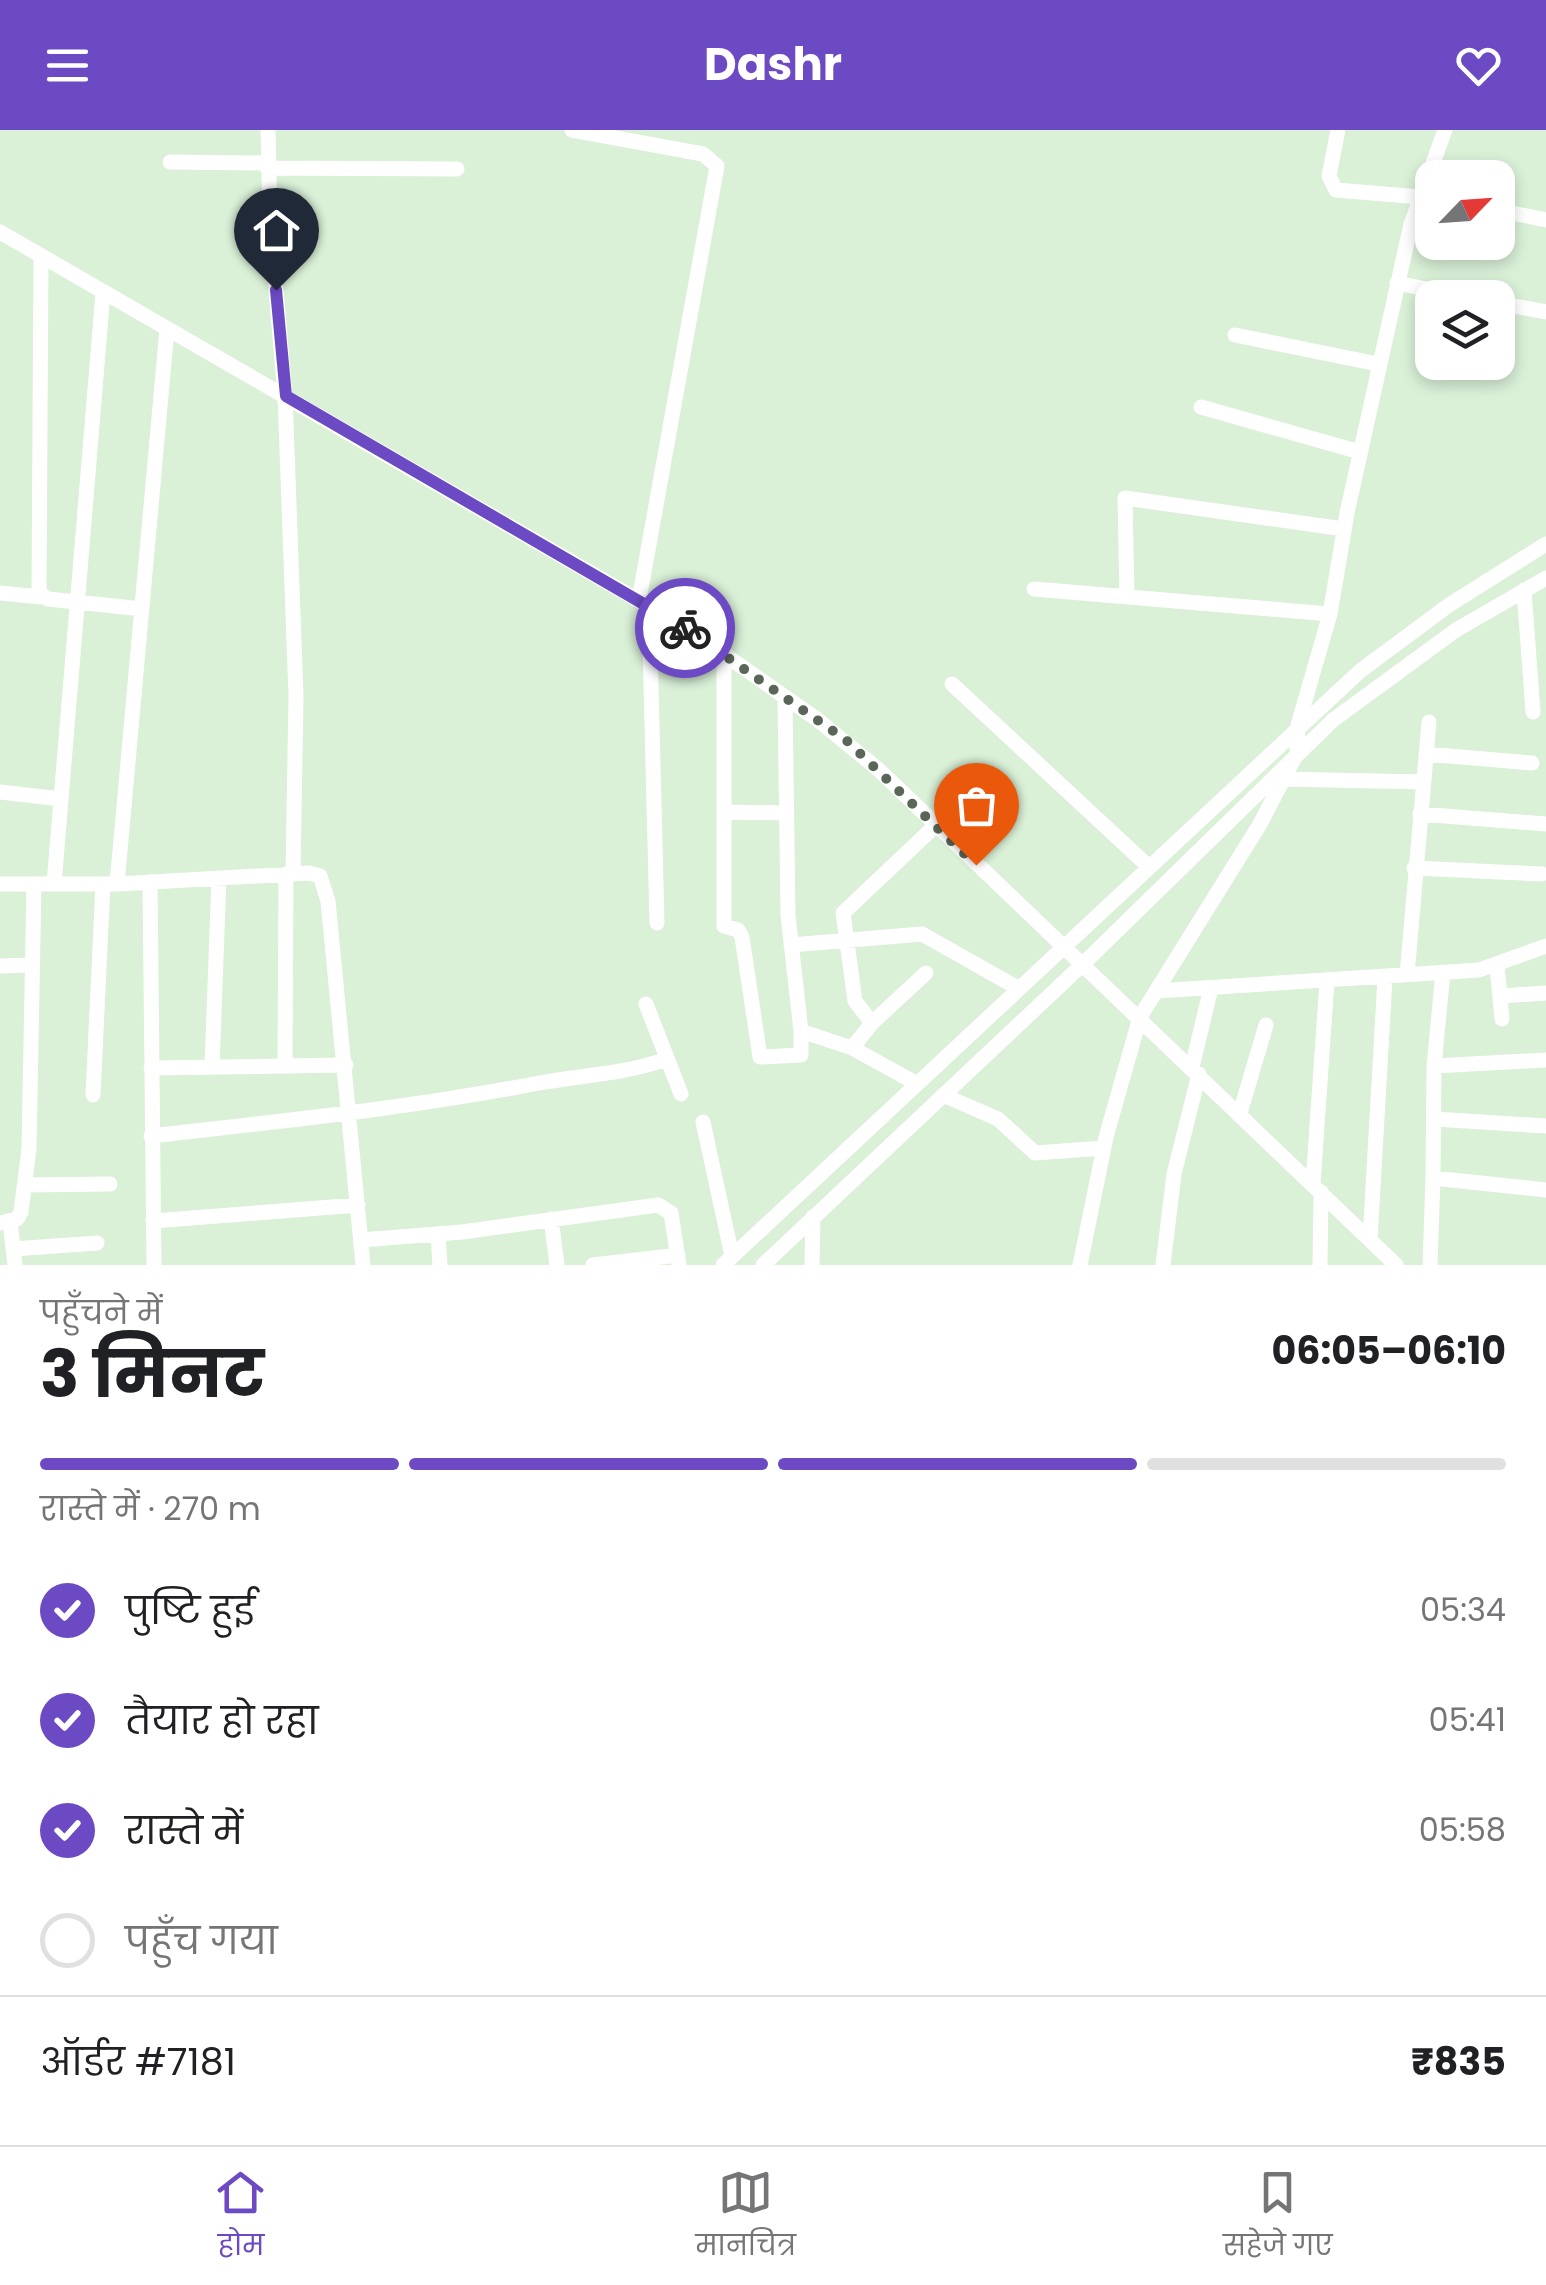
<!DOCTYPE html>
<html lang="hi">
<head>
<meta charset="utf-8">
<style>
  :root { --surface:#fff; --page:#f2f2f2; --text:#202124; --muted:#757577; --line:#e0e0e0; --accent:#6b4ac3 }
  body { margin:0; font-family:Poppins,"Noto Sans Devanagari",sans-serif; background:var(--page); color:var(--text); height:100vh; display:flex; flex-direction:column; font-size:38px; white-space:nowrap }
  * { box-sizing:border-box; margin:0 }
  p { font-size:32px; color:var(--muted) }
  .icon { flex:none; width:55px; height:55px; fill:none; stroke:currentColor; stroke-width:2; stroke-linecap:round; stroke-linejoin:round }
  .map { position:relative; height:1135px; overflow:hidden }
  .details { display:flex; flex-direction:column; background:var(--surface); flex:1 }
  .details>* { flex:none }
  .needle { width:65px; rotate:65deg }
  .fabs { position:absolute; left:1415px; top:30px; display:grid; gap:20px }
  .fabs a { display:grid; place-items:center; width:100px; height:100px; border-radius:20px; background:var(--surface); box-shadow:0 5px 15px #0003; font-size:50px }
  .pin { position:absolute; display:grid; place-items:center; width:85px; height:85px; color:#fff; margin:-102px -42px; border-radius:50% 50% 50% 0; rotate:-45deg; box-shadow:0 0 10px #0007 }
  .pin .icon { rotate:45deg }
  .courier { position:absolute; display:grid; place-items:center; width:100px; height:100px; margin:-50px; border:8px solid #6b4ac3; border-radius:50%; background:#fff; color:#222; box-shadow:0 2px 12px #0007 }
  .headline em { font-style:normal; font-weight:700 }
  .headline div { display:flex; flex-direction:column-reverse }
  .headline { display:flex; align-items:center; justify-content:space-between; height:170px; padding:0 40px }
  h1 { font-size:65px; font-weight:700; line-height:75px }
  .bar { display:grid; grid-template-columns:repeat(4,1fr); gap:15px 10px; align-content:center; height:120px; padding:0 40px }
  .bar i { height:12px; border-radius:8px; background:var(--line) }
  .bar .on { background:var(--accent) }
  .bar p { grid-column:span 4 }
  .line { display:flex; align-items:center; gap:25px; padding:0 40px; border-top:2px solid var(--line) }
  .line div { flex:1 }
  ol { padding:0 40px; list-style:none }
  li { display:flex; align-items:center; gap:30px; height:110px }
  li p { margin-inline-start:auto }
  li .icon { padding:10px; border-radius:50%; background:var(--accent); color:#fff; stroke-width:4 }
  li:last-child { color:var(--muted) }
  li i { width:55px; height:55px; border:5px solid var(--line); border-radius:50% }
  header { display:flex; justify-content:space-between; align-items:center; height:130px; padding:0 40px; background:var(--accent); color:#fff; font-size:45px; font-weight:700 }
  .tabs { display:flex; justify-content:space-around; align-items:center; height:140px; border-top:2px solid var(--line); background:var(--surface); font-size:28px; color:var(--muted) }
  .tabs a { display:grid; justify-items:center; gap:5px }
  .tabs .on { color:var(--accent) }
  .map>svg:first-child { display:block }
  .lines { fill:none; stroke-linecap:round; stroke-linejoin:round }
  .minor { stroke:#fff; stroke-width:15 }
  .done { stroke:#5a6758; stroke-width:10; stroke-dasharray:0 18 }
  .route { stroke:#6b4ac3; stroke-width:12 }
</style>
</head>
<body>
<header><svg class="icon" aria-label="menu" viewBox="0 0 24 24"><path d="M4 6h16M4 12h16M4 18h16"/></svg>Dashr<svg class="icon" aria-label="heart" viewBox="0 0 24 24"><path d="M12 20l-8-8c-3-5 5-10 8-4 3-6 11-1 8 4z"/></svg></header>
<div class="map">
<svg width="1546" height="1135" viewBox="0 0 1546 1135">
  <rect width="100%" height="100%" fill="#daf0d7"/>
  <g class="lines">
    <path class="minor" d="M 268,0 L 270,90 L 285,265 L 296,566 L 293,744
      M 572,0 L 703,24 L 717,36 L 639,470
      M 1338,0 L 1329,46 L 1336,60 L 1432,68
      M 170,32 L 267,33
      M 267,38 L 457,39
      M 1498,80 L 1546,90
      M 0,102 L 688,499 L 818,590 L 879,640 L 1396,1135
      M 41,127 L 39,463 L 48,469 L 142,479
      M 1397,153 L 1470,168
      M 1498,173 L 1546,182
      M 1235,205 L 1378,234
      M 1201,277 L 1360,322
      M 1034,459 L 1330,484
      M 1524,460 L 1533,582
      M 0,463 L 40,467
      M 1127,467 L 1125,368 L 1344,399
      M 649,476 L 657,793
      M 724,525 L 724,796 L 738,800 L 742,807 L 760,927 L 801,925 L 801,901
      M 952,554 L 1148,736
      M 785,569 L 788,785 L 801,901 L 852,918 L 914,952
      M 1426,624 L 1532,633
      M 1283,649 L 1423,652
      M 0,662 L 61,669
      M 725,682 L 787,683
      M 1420,684 L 1546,694
      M 1414,738 L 1542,744
      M 150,752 L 154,1135
      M 0,754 L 117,754 L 309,743 L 320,746 L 328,771 L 363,1135
      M 54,754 L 103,163
      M 117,754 L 167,199
      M 791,815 L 922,804 L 1016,857
      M 0,836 L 32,835
      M 1497,836 L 1502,889
      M 1443,842 L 1434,936 L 1546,930
      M 1407,845 L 1429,592
      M 1156,861 L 1479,840 L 1546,816
      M 1500,866 L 1546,863
      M 646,874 L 681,964
      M 872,893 L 926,843
      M 852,918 L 872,893 L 855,871 L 843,783 L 935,696
      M 285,936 L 286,744
      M 212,937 L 219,748
      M 1192,937 L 1211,858
      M 151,938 L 346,935
      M 93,965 L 103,754
      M 943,965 L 998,989 L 1035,1023 L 1104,1018
      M 1240,983 L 1266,895
      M 1434,989 L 1546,996
      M 703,992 L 732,1126
      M 151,1006 C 281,991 411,978 539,953 C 583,945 625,944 667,929
      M 1433,1048 L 1434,936
      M 1313,1054 L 1327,851
      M 25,1055 L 110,1054
      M 551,1089 L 557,1135
      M 153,1091 L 358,1075
      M 10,1092 L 15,1135
      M 0,1093 L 17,1089 L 21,1082 L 29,1019 L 34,754
      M 438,1104 L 440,1135
      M 361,1110 L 462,1102 L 658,1075 L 671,1083 L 679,1135
      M 1370,1110 L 1385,848
      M 13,1119 L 97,1113
      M 593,1135 L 678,1125
      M 723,1135 L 1360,541 L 1449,475 L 1546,414
      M 763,1135 L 1083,834 L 1333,590 L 1456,500 L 1546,448
      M 812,1135 L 813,1087
      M 1080,1135 L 1106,1007 L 1140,887 L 1260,694 L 1297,623 L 1298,595 L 1330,484 L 1347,383 L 1411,94 L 1445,0
      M 1163,1135 L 1174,1044 L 1199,944
      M 1320,1135 L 1321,1062
      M 1430,1135 L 1433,1048 L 1546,1060"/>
  </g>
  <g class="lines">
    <path class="done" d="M 685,498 L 846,610 L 976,735"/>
    <path class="route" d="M 276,160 L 286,266 L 685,498"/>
  </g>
</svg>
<div class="fabs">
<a><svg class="needle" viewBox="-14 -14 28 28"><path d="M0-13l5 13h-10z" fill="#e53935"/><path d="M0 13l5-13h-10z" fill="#757577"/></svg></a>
<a><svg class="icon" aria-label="layers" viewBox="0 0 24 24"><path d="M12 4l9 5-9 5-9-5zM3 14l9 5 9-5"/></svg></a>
</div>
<div class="pin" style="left:976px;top:735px;background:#ea580c"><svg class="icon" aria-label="bag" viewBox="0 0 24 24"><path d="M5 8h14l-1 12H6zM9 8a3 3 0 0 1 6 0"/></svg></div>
<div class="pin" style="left:276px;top:160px;background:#1f2937"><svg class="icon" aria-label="home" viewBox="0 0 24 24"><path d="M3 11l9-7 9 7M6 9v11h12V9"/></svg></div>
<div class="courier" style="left:685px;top:498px"><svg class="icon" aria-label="bike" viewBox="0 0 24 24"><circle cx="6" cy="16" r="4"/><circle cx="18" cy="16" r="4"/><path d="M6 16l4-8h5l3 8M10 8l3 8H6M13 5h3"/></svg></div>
</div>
<section class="details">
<div class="headline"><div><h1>3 मिनट</h1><p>पहुँचने में</p></div><em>06:05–06:10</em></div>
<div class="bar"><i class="on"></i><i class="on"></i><i class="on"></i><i></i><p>रास्ते में · 270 m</p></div>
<ol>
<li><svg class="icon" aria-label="check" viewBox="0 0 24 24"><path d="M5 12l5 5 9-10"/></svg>पुष्टि हुई<p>05:34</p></li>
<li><svg class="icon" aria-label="check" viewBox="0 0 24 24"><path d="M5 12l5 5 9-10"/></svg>तैयार हो रहा<p>05:41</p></li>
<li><svg class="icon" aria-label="check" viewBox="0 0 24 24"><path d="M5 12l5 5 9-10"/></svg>रास्ते में<p>05:58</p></li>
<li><i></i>पहुँच गया</li>
</ol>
<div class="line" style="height:130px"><div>ऑर्डर #7181</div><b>₹835</b></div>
</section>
<nav class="tabs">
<a class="on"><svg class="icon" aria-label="home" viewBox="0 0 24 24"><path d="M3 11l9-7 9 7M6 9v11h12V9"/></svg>होम</a>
<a><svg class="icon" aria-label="map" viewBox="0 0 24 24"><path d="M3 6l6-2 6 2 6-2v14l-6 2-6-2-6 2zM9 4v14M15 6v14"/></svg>मानचित्र</a>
<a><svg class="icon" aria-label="saved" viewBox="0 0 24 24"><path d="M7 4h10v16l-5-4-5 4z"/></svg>सहेजे गए</a>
</nav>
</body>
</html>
